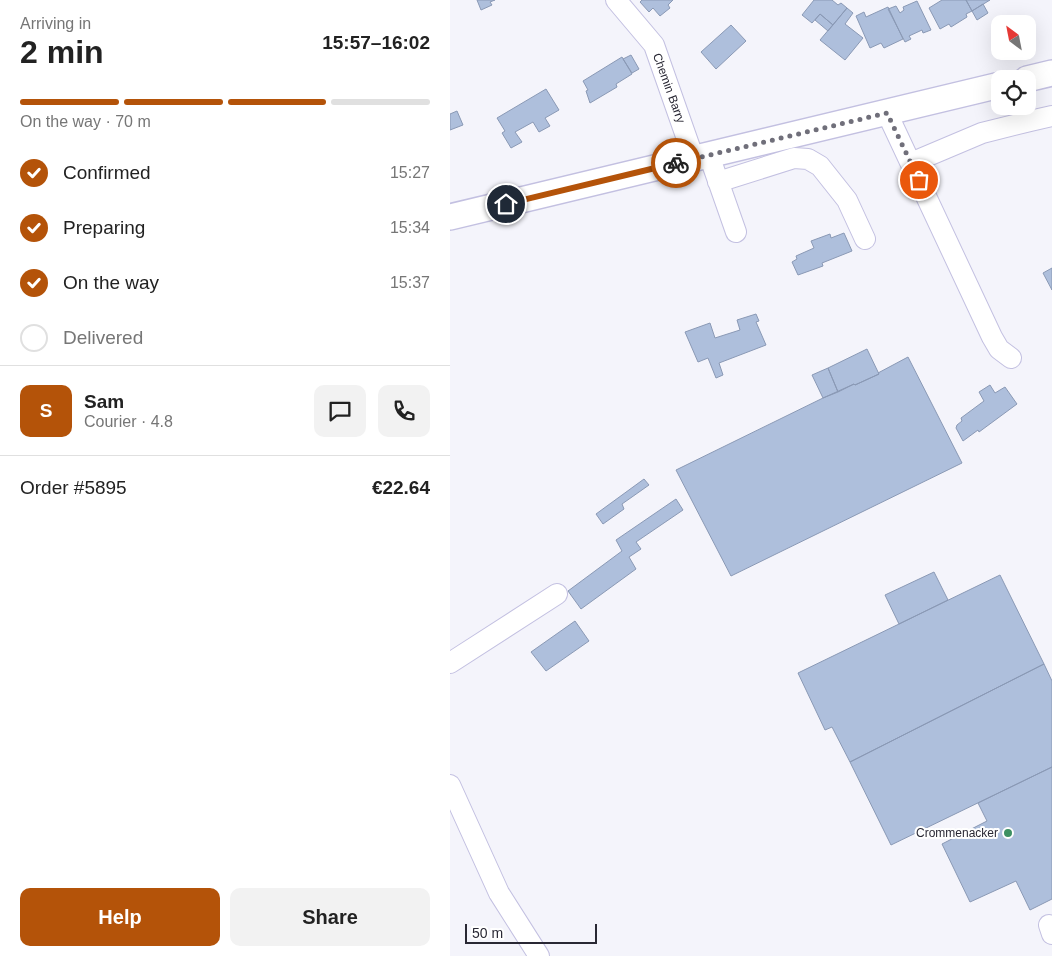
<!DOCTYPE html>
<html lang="en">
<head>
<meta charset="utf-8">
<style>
  :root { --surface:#fff; --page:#f2f2f2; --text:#222; --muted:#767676; --line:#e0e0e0; --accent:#b45309 }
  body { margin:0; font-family:Arial,sans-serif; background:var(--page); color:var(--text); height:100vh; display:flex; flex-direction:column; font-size:19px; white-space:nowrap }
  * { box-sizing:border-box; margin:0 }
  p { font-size:16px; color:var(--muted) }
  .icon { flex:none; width:28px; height:28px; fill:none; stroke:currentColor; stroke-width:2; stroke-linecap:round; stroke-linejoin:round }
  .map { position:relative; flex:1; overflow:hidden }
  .panel { display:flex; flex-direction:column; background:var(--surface); width:450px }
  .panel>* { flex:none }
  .needle { width:32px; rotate:328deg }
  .buttons { position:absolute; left:541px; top:15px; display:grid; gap:10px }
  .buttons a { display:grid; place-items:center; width:45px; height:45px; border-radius:10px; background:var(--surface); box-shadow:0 5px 20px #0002; font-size:25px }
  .scale { position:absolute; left:15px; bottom:12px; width:132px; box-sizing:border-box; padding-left:5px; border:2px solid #292834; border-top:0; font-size:14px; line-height:18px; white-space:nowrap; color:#292834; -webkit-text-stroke:4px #fff; paint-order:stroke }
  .pin { position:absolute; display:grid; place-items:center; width:42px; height:42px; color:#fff; margin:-21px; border:2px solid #fff; border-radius:50%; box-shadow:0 1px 5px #0007 }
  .courier { position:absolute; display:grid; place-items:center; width:50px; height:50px; margin:-25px; border:4px solid #b45309; border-radius:50%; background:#fff; color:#222; box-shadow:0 1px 6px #0007 }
  .summary em { font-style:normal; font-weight:800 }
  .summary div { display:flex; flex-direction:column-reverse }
  .summary { display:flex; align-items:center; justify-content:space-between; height:85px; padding:0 20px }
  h1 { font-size:32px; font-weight:800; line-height:38px }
  .bar { display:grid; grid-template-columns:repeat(4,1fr); gap:8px 5px; align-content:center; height:60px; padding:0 20px }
  .bar i { height:6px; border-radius:4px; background:var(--line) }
  .bar .active { background:var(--accent) }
  .bar p { grid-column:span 4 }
  .line { display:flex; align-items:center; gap:12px; padding:0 20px; border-top:1px solid var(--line) }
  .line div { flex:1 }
  .round { display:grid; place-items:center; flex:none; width:52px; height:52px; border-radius:10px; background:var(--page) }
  ol { padding:0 20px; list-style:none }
  li { display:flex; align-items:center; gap:15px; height:55px }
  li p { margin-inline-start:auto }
  li .icon { padding:5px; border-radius:50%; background:var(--accent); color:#fff; stroke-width:4 }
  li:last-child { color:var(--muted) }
  li i { width:28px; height:28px; border:2px solid var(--line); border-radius:50% }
  .cta { display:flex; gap:10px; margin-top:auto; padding:10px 20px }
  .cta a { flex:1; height:58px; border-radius:10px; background:var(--accent); color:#fff; font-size:20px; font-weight:800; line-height:58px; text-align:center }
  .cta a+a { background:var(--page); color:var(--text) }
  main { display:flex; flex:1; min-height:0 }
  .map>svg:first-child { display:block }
  .building { fill:#aebfdc; stroke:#8a99b5 }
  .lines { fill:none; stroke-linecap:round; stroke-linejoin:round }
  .minor-casing { stroke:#c3c0e1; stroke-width:22 }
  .major-casing { stroke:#c3c0e1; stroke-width:28 }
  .minor { stroke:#fff; stroke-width:20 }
  .major { stroke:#fff; stroke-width:25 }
  .done { stroke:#706f7a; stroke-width:5; stroke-dasharray:0 9 }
  .route { stroke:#b45309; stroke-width:6 }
  .poi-dot { fill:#3d9062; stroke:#fff; stroke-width:2 }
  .labels { text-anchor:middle; stroke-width:4; stroke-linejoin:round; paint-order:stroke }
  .street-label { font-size:12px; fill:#292834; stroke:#fff }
  .poi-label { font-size:12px; fill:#292834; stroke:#fff; text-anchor:end }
</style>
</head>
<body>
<main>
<section class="panel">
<div class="summary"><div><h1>2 min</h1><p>Arriving in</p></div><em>15:57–16:02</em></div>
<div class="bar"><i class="active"></i><i class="active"></i><i class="active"></i><i></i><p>On the way · 70 m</p></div>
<ol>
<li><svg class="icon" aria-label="check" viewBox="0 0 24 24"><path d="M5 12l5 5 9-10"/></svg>Confirmed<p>15:27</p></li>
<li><svg class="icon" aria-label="check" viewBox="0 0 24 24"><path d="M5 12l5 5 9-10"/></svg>Preparing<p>15:34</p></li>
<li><svg class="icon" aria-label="check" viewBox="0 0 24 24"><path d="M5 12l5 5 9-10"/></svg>On the way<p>15:37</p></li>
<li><i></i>Delivered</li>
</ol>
<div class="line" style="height:90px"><b class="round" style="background:var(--accent);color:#fff">S</b><div><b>Sam</b><p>Courier · 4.8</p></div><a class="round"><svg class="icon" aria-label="chat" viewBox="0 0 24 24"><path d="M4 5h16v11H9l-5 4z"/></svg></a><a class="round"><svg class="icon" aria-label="phone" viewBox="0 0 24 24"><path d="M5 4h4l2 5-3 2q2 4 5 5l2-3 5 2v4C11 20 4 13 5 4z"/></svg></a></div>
<div class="line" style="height:65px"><div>Order #5895</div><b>€22.64</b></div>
<div class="cta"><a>Help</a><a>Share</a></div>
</section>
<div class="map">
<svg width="602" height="956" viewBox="0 0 602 956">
  <rect width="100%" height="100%" fill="#f4f4fb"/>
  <path class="building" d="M 27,0 L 45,0 L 40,2 L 42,5 L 31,10 Z
    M 192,0 L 223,0 L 218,5 L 220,8 L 210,16 L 203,8 L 199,12 L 190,2 Z
    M 364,0 L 382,0 L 388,5 L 391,3 L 397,8 L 383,25 L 370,14 L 362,23 L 352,15 Z
    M 492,0 L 516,0 L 522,11 L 516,14 L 517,17 L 501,27 L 499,24 L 490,29 L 479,8 Z
    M 516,0 L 540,0 L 522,11 Z
    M 467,1 L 481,30 L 473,33 L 472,30 L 459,36 L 461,39 L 455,42 L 438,9 L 446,6 L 450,13 L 454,10 L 453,7 Z
    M 533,4 L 538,13 L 527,20 L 522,11 Z
    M 438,7 L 453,39 L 434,48 L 431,43 L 420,48 L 406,16 L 414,12 L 416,17 Z
    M 397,8 L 403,13 L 395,24 L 413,38 L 395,60 L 370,40 Z
    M 370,14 L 383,25 L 378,31 L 365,20 Z
    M 281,25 L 296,41 L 266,69 L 251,52 Z
    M 181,55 L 189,69 L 182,73 L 173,59 Z
    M 172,57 L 182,74 L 166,84 L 167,87 L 140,103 L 136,91 L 138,90 L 133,81 Z
    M 96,89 L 109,110 L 95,118 L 100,126 L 89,132 L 83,122 L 65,132 L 72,142 L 61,148 L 52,133 L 55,131 L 47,118 Z
    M 7,111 L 13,125 L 0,130 L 0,114 Z
    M 394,233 L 402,251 L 372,263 L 373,266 L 348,275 L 342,262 L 347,259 L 346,256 L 364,248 L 361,241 L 380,234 L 381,238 Z
    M 602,268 L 602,290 L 593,273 Z
    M 306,314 L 309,321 L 306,322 L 316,345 L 269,363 L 273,375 L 266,378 L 258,358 L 248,362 L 235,332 L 260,323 L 265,338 L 290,330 L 287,320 Z
    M 417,349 L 429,374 L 405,385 L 404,384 L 388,392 L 378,368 Z
    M 458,357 L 512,463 L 281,576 L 226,470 L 373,398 L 404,384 L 405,385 L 429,374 L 428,373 Z
    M 378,368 L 388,392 L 373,398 L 362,375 Z
    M 540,385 L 545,393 L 555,387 L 567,404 L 529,432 L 528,430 L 513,441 L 506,428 L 507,425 L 512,421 L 511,418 L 534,401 L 529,392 Z
    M 194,479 L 199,485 L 172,504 L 174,509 L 153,524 L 146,514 Z
    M 226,499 L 233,510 L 186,542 L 191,549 L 179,557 L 186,569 L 131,609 L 118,591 L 172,551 L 166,540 Z
    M 484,572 L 498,600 L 449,624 L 435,595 Z
    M 550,575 L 594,664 L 400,762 L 382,727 L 375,730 L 348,673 Z
    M 125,621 L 139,641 L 96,671 L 81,652 Z
    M 594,664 L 602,681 L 602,767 L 441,845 L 400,762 Z
    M 602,767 L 602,899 L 580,910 L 566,881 L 520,902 L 492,844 L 537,821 L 528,803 Z"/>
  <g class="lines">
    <g class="minor-casing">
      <path id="minor" d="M 166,0 L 204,45 L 244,159
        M 437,113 L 542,337 L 549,349 L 561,358
        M 259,155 L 286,232
        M 461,163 L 532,133 L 580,121 L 602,116
        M 268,182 L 344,158 L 358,159 L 370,166 L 397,200 L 415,239
        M 0,663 L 107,594
        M 0,785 L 49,893 L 89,956
        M 599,925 L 602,934"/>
    </g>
    <g class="major-casing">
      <path id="major" d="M 577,79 L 602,73
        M 0,217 L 550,85"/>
    </g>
    <use href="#minor" class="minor"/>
    <use href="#major" class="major"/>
  </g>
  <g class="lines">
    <path class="done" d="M 226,163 L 437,113 L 469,180"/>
    <path class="route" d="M 56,204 L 226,163"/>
  </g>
  <circle class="poi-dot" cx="558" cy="833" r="5"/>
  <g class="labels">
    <g class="street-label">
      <text transform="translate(219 88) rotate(70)" y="4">Chemin Barry</text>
    </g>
    <g class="poi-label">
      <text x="548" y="837">Crommenacker</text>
    </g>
  </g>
</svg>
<div class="buttons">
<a><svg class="needle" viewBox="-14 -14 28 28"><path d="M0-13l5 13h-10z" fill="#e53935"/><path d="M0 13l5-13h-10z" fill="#767676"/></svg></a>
<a><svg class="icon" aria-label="locate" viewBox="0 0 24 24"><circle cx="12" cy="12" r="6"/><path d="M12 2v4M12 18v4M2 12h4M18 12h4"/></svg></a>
</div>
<div class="scale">50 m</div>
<div class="pin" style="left:469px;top:180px;background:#ea580c"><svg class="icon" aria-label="bag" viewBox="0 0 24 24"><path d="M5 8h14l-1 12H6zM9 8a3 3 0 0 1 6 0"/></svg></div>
<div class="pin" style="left:56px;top:204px;background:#1f2937"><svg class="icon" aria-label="home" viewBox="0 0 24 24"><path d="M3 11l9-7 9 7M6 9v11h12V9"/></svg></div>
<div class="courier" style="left:226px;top:163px"><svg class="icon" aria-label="bike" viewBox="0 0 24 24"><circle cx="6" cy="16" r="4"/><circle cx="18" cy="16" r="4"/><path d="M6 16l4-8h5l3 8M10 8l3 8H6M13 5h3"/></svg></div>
</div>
</main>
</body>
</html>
